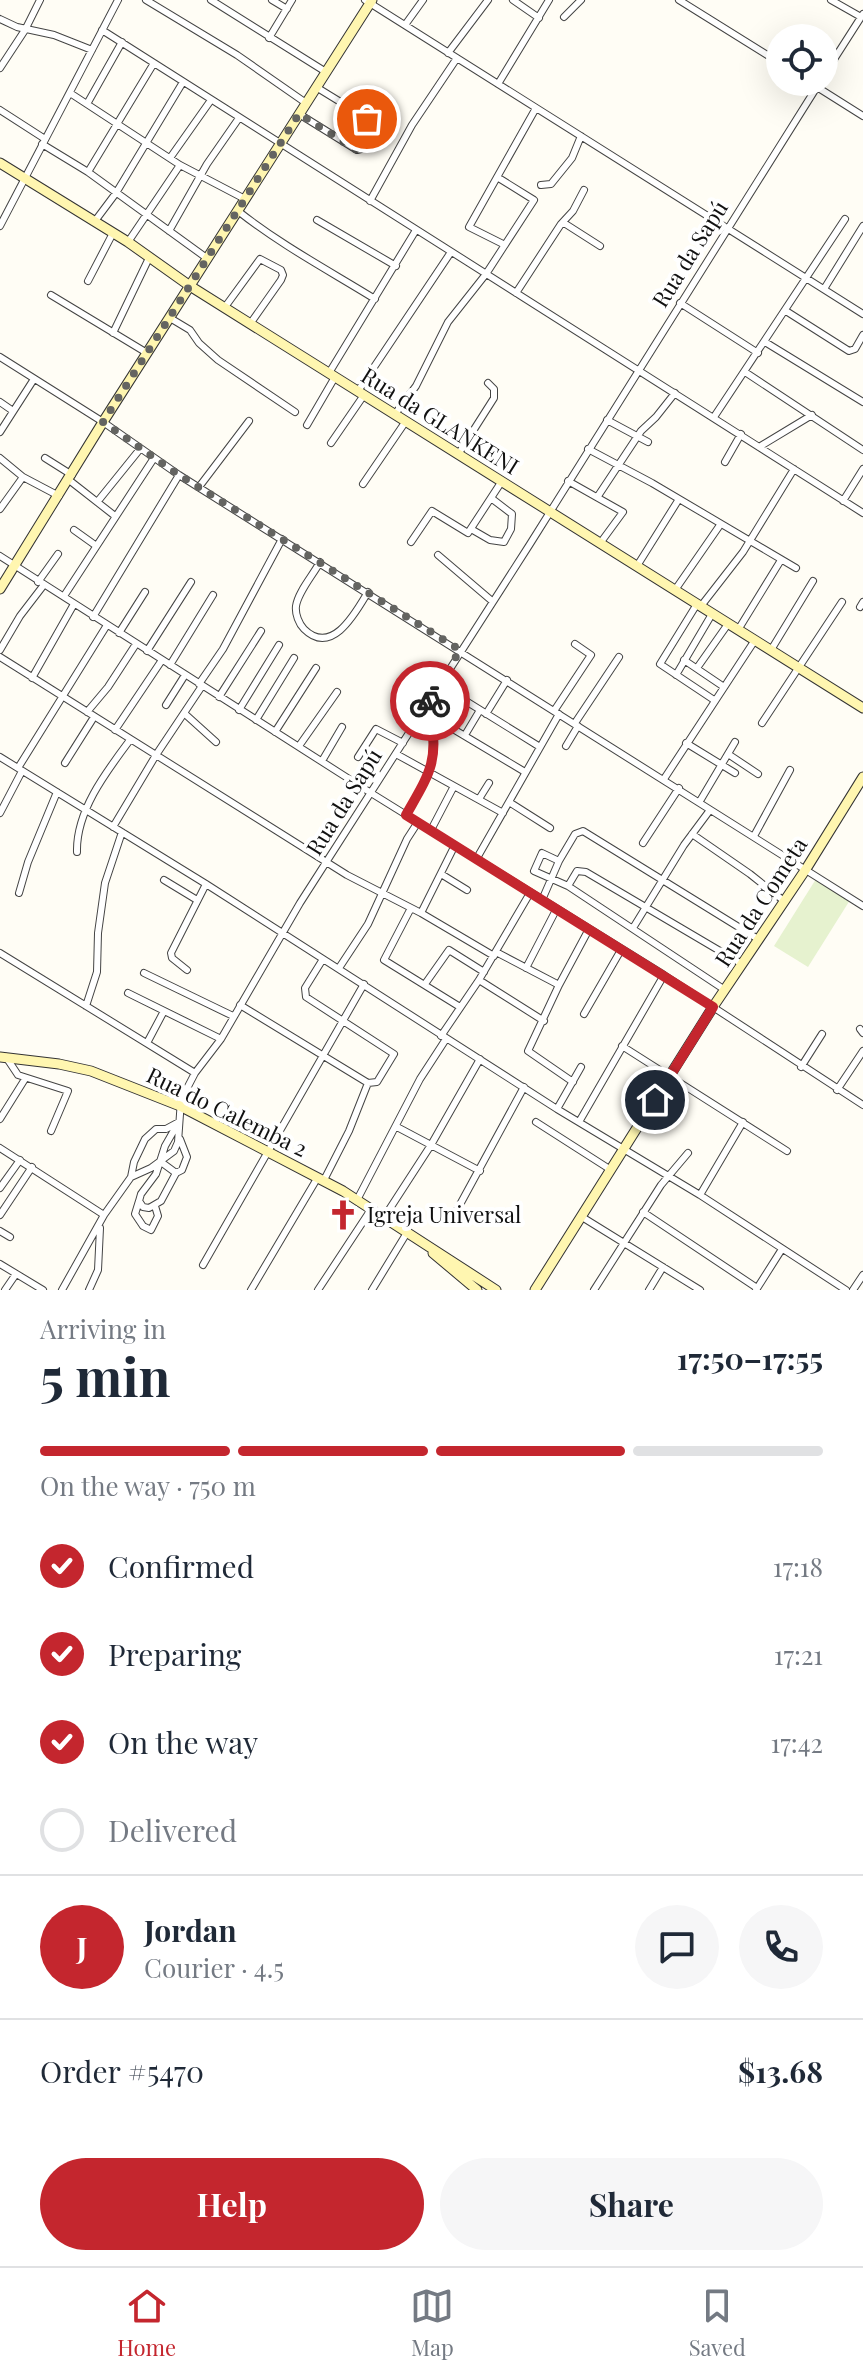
<!DOCTYPE html>
<html lang="en">
<head>
<meta charset="utf-8">
<style>
  :root { --surface:#fff; --page:#f6f6f7; --text:#1f2937; --muted:#747a83; --line:#e0e1e3; --accent:#c4262e }
  body { margin:0; font-family:"Playfair Display",serif; background:var(--page); color:var(--text); height:100vh; display:flex; flex-direction:column; font-size:30px; white-space:nowrap }
  * { box-sizing:border-box; margin:0 }
  p { font-size:26px; color:var(--muted) }
  .icon { flex:none; width:44px; height:44px; fill:none; stroke:currentColor; stroke-width:2; stroke-linecap:round; stroke-linejoin:round }
  .map { position:relative; height:1290px; overflow:hidden }
  .panel { display:flex; flex-direction:column; background:var(--surface); flex:1 }
  .panel>* { flex:none }
  .tools { position:absolute; left:766px; top:24px; display:grid; gap:16px }
  .tools a { display:grid; place-items:center; width:72px; height:72px; border-radius:50%; background:var(--surface); box-shadow:0 8px 32px #0002; font-size:40px }
  .pin { position:absolute; display:grid; place-items:center; width:68px; height:68px; color:#fff; margin:-34px; border:4px solid #fff; border-radius:50%; box-shadow:0 2px 8px #0007 }
  .courier { position:absolute; display:grid; place-items:center; width:80px; height:80px; margin:-40px; border:6px solid #c4262e; border-radius:50%; background:#fff; color:#222; box-shadow:0 2px 10px #0007 }
  .overview em { font-style:normal; font-weight:700 }
  .overview div { display:flex; flex-direction:column-reverse }
  .overview { display:flex; align-items:center; justify-content:space-between; height:136px; padding:0 40px }
  h1 { font-size:52px; font-weight:700; line-height:60px }
  .bar { display:grid; grid-template-columns:repeat(4,1fr); gap:12px 8px; align-content:center; height:96px; padding:0 40px }
  .bar i { height:10px; border-radius:6px; background:var(--line) }
  .bar .on { background:var(--accent) }
  .bar p { grid-column:span 4 }
  .line { display:flex; align-items:center; gap:20px; padding:0 40px; border-top:2px solid var(--line) }
  .line div { flex:1 }
  .round { display:grid; place-items:center; flex:none; width:84px; height:84px; border-radius:42px; background:var(--page) }
  ol { padding:0 40px; list-style:none }
  li { display:flex; align-items:center; gap:24px; height:88px }
  li p { margin-inline-start:auto }
  li .icon { padding:8px; border-radius:50%; background:var(--accent); color:#fff; stroke-width:4 }
  li:last-child { color:var(--muted) }
  li i { width:44px; height:44px; border:4px solid var(--line); border-radius:50% }
  .action { display:flex; gap:16px; margin-top:auto; padding:16px 40px }
  .action a { flex:1; height:92px; border-radius:48px; background:var(--accent); color:#fff; font-size:32px; font-weight:700; line-height:92px; text-align:center }
  .action a+a { background:var(--page); color:var(--text) }
  .dock { display:flex; justify-content:space-around; align-items:center; height:112px; border-top:2px solid var(--line); background:var(--surface); font-size:22px; color:var(--muted) }
  .dock a { display:grid; justify-items:center; gap:4px }
  .dock .on { color:var(--accent) }
  .map>svg:first-child { display:block }
  .pitch { fill:#e6f2cf }
  .lines { fill:none; stroke-linecap:round; stroke-linejoin:round }
  .street-casing { stroke:#444; stroke-width:8 }
  .secondary-casing { stroke:#333; stroke-width:11 }
  .street { stroke:#fff; stroke-width:6 }
  .secondary { stroke:#fff6b0; stroke-width:9 }
  .done { stroke:#646461; stroke-width:8; stroke-dasharray:0 14.4 }
  .route { stroke:#c4262e; stroke-width:10 }
  .labels { text-anchor:middle; stroke-width:8; stroke-linejoin:round; paint-order:stroke }
  .street-label { font-size:22px; fill:#111; stroke:#fff }
  .poi-label { font-size:22px; fill:#111; stroke:#fff; text-anchor:start }
</style>
</head>
<body>
<div class="map">
<svg width="863" height="1290" viewBox="0 0 863 1290">
  <rect width="100%" height="100%" fill="#fffdf5"/>
  <path class="pitch" d="M 816,879 L 850,900 L 808,967 L 774,946 Z"/>
  <g class="lines">
    <g class="street-casing">
      <path id="street" d="M 146,0 L 237,55 L 306,103
        M 211,0 L 326,72
        M 272,0 L 287,9
        M 365,0 L 863,314
        M 513,0 L 539,18
        M 679,0 L 780,63
        M 831,0 L 861,17
        M 564,17 L 581,0
        M 0,19 L 17,27 L 54,35 L 92,50
        M 405,25 L 423,0
        M 102,30 L 863,513
        M 269,38 L 292,0
        M 448,53 L 488,0
        M 0,68 L 25,30 L 40,0
        M 824,75 L 863,14
        M 809,82 L 863,116
        M 498,84 L 549,0
        M 70,93 L 180,165 L 245,199
        M 87,104 L 122,42
        M 0,110 L 45,139
        M 299,114 L 357,150 L 361,149 L 374,129 L 373,122 L 316,87
        M 42,144 L 88,172 L 208,259
        M 170,158 L 211,100
        M 88,172 L 154,63
        M 541,185 L 551,184 L 572,158 L 581,136
        M 370,201 L 412,125 L 457,58
        M 238,211 C 281,245 328,270 375,299
        M 317,220 L 396,266
        M 95,221 L 116,193 L 183,82
        M 564,223 L 600,246
        M 0,226 L 118,0
        M 169,231 L 207,164 L 239,118
        M 128,242 L 180,165
        M 505,245 L 469,227 L 536,108
        M 88,281 L 113,233
        M 824,289 L 863,226
        M 516,293 L 561,224 L 573,211 L 584,190
        M 51,295 L 147,353
        M 680,303 L 758,353
        M 225,307 L 260,259 L 281,270 L 283,275 L 281,280 L 250,324
        M 786,311 L 849,351 L 855,349 L 863,335
        M 170,318 L 190,330 L 199,343 L 218,360 L 295,412
        M 113,333 L 149,258
        M 765,342 L 863,402
        M 0,357 L 103,422 L 179,475 L 863,906
        M 745,372 L 863,450
        M 329,373 L 416,230
        M 358,391 L 451,252
        M 0,402 L 13,411
        M 395,414 L 416,386 L 448,322 L 486,274 L 534,200 L 497,177
        M 714,417 L 845,219
        M 607,420 L 648,442
        M 307,425 L 335,377
        M 0,432 L 34,379
        M 331,443 L 364,395
        M 759,447 L 812,415
        M 588,449 L 652,483 L 796,568
        M 459,453 L 494,398 L 494,389 L 488,383
        M 0,458 L 23,477 L 59,496
        M 45,458 L 72,475
        M 725,462 L 741,434
        M 69,480 L 115,516
        M 568,481 L 623,512 L 601,542
        M 363,484 L 406,421
        M 199,487 L 249,421
        M 598,496 L 641,431 L 656,417 L 675,393
        M 98,501 L 140,449
        M 843,501 L 863,469
        M 0,509 L 23,477
        M 471,529 L 490,540 L 504,542 L 511,529 L 512,514 L 491,498
        M 74,530 L 95,545
        M 411,542 L 432,511 L 468,533 L 502,481
        M 438,555 L 492,601
        M 0,556 L 371,793 L 664,975 L 863,1105
        M 320,562 C 313,575 298,592 296,606 C 295,614 299,624 304,629 C 332,657 356,612 368,592
        M 637,566 L 679,499
        M 38,582 L 58,554
        M 675,590 L 720,525
        M 64,596 L 154,458
        M 697,604 L 660,664 L 714,700
        M 701,606 L 743,552 L 794,469
        M 860,607 L 863,602
        M 93,617 L 179,475
        M 738,630 L 781,560
        M 119,633 L 145,592
        M 0,650 L 20,616 L 43,586
        M 771,650 L 813,581
        M 147,651 L 191,582
        M 0,657 L 347,875 L 421,913 L 494,956
        M 684,660 L 724,687
        M 170,665 L 213,595
        M 697,668 L 728,624
        M 676,675 L 712,614
        M 32,678 L 74,604
        M 199,684 L 223,649 L 282,539
        M 440,685 L 540,747
        M 219,697 L 261,631
        M 166,705 L 185,675
        M 239,710 L 279,645
        M 423,711 L 525,772
        M 554,711 L 591,655 L 575,644
        M 87,712 L 108,687 L 136,644
        M 185,714 L 216,742
        M 486,714 L 507,680
        M 256,720 L 294,658
        M 575,723 L 619,657
        M 762,723 L 842,602
        M 115,730 L 162,660
        M 275,732 L 316,668
        M 465,735 L 480,710
        M 686,743 L 735,773
        M 299,746 L 337,692
        M 566,746 L 578,726
        M 396,754 L 503,813
        M 728,754 L 758,774
        M 0,757 L 206,884 L 557,1109 L 700,1195 L 846,1290
        M 358,757 L 376,729 L 403,743
        M 322,761 L 342,727
        M 65,763 L 94,717
        M 18,768 L 107,625
        M 664,779 L 755,640
        M 479,799 L 489,783
        M 700,801 L 735,742
        M 509,802 L 550,828
        M 0,813 L 22,771
        M 406,815 C 428,776 440,761 430,715
        M 113,827 L 156,755 L 202,686
        M 431,830 L 454,786
        M 692,834 L 750,874 L 784,901
        M 754,836 L 790,770
        M 643,843 L 679,788
        M 77,852 C 76,811 106,772 130,740
        M 477,858 L 559,714
        M 559,861 L 542,853 L 534,871 L 568,886 L 725,990
        M 441,874 L 467,890
        M 164,880 L 197,900
        M 568,886 L 577,871 L 586,872 L 742,964
        M 19,893 L 28,862 L 57,792
        M 542,900 L 559,861 L 575,834 L 583,831 L 758,939
        M 411,908 L 384,960 L 460,1007
        M 421,913 L 455,845
        M 633,928 L 684,845 L 710,810
        M 496,952 L 559,985
        M 0,953 L 195,1073
        M 339,968 L 368,924 L 407,839 L 418,822
        M 526,968 L 556,910
        M 187,970 L 172,958 L 171,953 L 206,884
        M 144,973 L 233,1016
        M 479,980 L 544,1021
        M 425,984 L 449,950 L 484,972
        M 128,993 L 221,1039
        M 240,1005 L 368,1083 L 377,1082 L 394,1054 L 306,997 L 305,988 L 323,959
        M 86,1006 L 97,972 L 98,933 L 105,883 L 122,832
        M 584,1014 L 621,950
        M 860,1029 L 863,1033
        M 441,1036 L 479,980 L 530,893
        M 147,1043 L 164,1011
        M 622,1046 L 787,1151
        M 6,1057 L 18,1075 L 68,1091 L 51,1131
        M 801,1067 L 822,1034
        M 573,1082 L 528,1051 L 559,985 L 589,929
        M 837,1090 L 863,1051
        M 557,1109 L 581,1067
        M 0,1119 L 25,1079
        M 536,1122 L 611,1170
        M 579,1122 L 664,975
        M 397,1127 L 480,1171
        M 0,1148 L 104,1215
        M 161,1162 L 176,1173 L 161,1201 L 149,1208 L 143,1207 L 139,1201 L 141,1194 L 156,1174 L 165,1146 L 177,1125
        M 176,1173 L 182,1170 L 187,1157 L 180,1139
        M 131,1177 L 151,1168 L 174,1151 L 178,1142 L 181,1100 L 195,1073 L 221,1039 L 300,903 L 530,544 L 820,82
        M 324,1180 L 349,1131 L 368,1083
        M 0,1188 L 20,1160
        M 700,1195 L 743,1122
        M 357,1200 L 420,1079 L 446,1039
        M 139,1201 L 135,1214 L 143,1226 L 151,1230 L 158,1216 L 155,1206
        M 457,1210 L 524,1087
        M 643,1212 L 757,1288
        M 0,1215 L 32,1167
        M 385,1216 L 431,1145 L 480,1059
        M 582,1217 L 700,1290
        M 0,1231 L 10,1237
        M 0,1264 L 43,1290
        M 203,1265 L 364,984
        M 5,1290 L 16,1274
        M 62,1290 L 104,1215 L 131,1177 L 134,1162 L 145,1139 L 156,1129 L 166,1129 L 179,1122
        M 89,1290 L 98,1270 L 100,1228
        M 251,1290 L 318,1177
        M 318,1290 L 372,1208
        M 372,1290 L 408,1231
        M 594,1290 L 661,1185 L 688,1153
        M 649,1290 L 663,1267
        M 756,1290 L 782,1249
        M 853,1290 L 863,1275"/>
    </g>
    <g class="secondary-casing">
      <path id="secondary" d="M 0,163 L 128,242 L 190,286 L 863,708
        M 0,589 L 103,422 L 372,0
        M 0,1057 L 59,1064 L 91,1071 L 180,1106 L 343,1191 L 496,1290
        M 433,1253 L 477,1290
        M 535,1290 L 713,1007 L 806,869 L 863,777"/>
    </g>
    <use href="#street" class="street"/>
    <use href="#secondary" class="secondary"/>
  </g>
  <g class="lines">
    <path class="done" d="M 367,119 L 373,122 L 374,129 L 361,149 L 357,150 L 299,114 L 103,422 L 179,475 L 460,650 L 430,701"/>
    <path class="route" d="M 430,701 L 423,711 L 430,715 C 440,761 428,776 406,815 L 713,1007 L 655,1100"/>
  </g>
  <defs>
    <g id="church-bare" transform="scale(2.4)"><path d="M-1.2-6h2.4v3.5h3.3v2.4h-3.3V6h-2.4V-.1h-3.3v-2.4h3.3Z" fill="#c4262e" stroke="#fff" stroke-width="2.5" paint-order="stroke"/></g>
  </defs>
  <g fill-rule="evenodd">
    <use href="#church-bare" x="343" y="1215"/>
  </g>
  <g class="labels">
    <g class="street-label">
      <text transform="translate(690 254) rotate(-58)" y="8">Rua da Sapú</text>
      <text transform="translate(440 421) rotate(32)" y="8">Rua da GLANKENI</text>
      <text transform="translate(344 802) rotate(-58)" y="8">Rua da Sapú</text>
      <text transform="translate(761 902) rotate(-57)" y="8">Rua da Cometa</text>
      <text transform="translate(227 1112) rotate(26)" y="8">Rua do Calemba 2</text>
    </g>
    <g class="poi-label">
      <text x="367" y="1223">Igreja Universal</text>
    </g>
  </g>
</svg>
<div class="tools">
<a><svg class="icon" aria-label="locate" viewBox="0 0 24 24"><circle cx="12" cy="12" r="6"/><path d="M12 2v4M12 18v4M2 12h4M18 12h4"/></svg></a>
</div>
<div class="pin" style="left:367px;top:119px;background:#ea580c"><svg class="icon" aria-label="bag" viewBox="0 0 24 24"><path d="M5 8h14l-1 12H6zM9 8a3 3 0 0 1 6 0"/></svg></div>
<div class="pin" style="left:655px;top:1100px;background:#1f2937"><svg class="icon" aria-label="home" viewBox="0 0 24 24"><path d="M3 11l9-7 9 7M6 9v11h12V9"/></svg></div>
<div class="courier" style="left:430px;top:701px"><svg class="icon" aria-label="bike" viewBox="0 0 24 24"><circle cx="6" cy="16" r="4"/><circle cx="18" cy="16" r="4"/><path d="M6 16l4-8h5l3 8M10 8l3 8H6M13 5h3"/></svg></div>
</div>
<section class="panel">
<div class="overview"><div><h1>5 min</h1><p>Arriving in</p></div><em>17:50–17:55</em></div>
<div class="bar"><i class="on"></i><i class="on"></i><i class="on"></i><i></i><p>On the way · 750 m</p></div>
<ol>
<li><svg class="icon" aria-label="check" viewBox="0 0 24 24"><path d="M5 12l5 5 9-10"/></svg>Confirmed<p>17:18</p></li>
<li><svg class="icon" aria-label="check" viewBox="0 0 24 24"><path d="M5 12l5 5 9-10"/></svg>Preparing<p>17:21</p></li>
<li><svg class="icon" aria-label="check" viewBox="0 0 24 24"><path d="M5 12l5 5 9-10"/></svg>On the way<p>17:42</p></li>
<li><i></i>Delivered</li>
</ol>
<div class="line" style="height:144px"><b class="round" style="background:var(--accent);color:#fff">J</b><div><b>Jordan</b><p>Courier · 4.5</p></div><a class="round"><svg class="icon" aria-label="chat" viewBox="0 0 24 24"><path d="M4 5h16v11H9l-5 4z"/></svg></a><a class="round"><svg class="icon" aria-label="phone" viewBox="0 0 24 24"><path d="M5 4h4l2 5-3 2q2 4 5 5l2-3 5 2v4C11 20 4 13 5 4z"/></svg></a></div>
<div class="line" style="height:104px"><div>Order #5470</div><b>$13.68</b></div>
<div class="action"><a>Help</a><a>Share</a></div>
</section>
<nav class="dock">
<a class="on"><svg class="icon" aria-label="home" viewBox="0 0 24 24"><path d="M3 11l9-7 9 7M6 9v11h12V9"/></svg>Home</a>
<a><svg class="icon" aria-label="map" viewBox="0 0 24 24"><path d="M3 6l6-2 6 2 6-2v14l-6 2-6-2-6 2zM9 4v14M15 6v14"/></svg>Map</a>
<a><svg class="icon" aria-label="saved" viewBox="0 0 24 24"><path d="M7 4h10v16l-5-4-5 4z"/></svg>Saved</a>
</nav>
</body>
</html>
